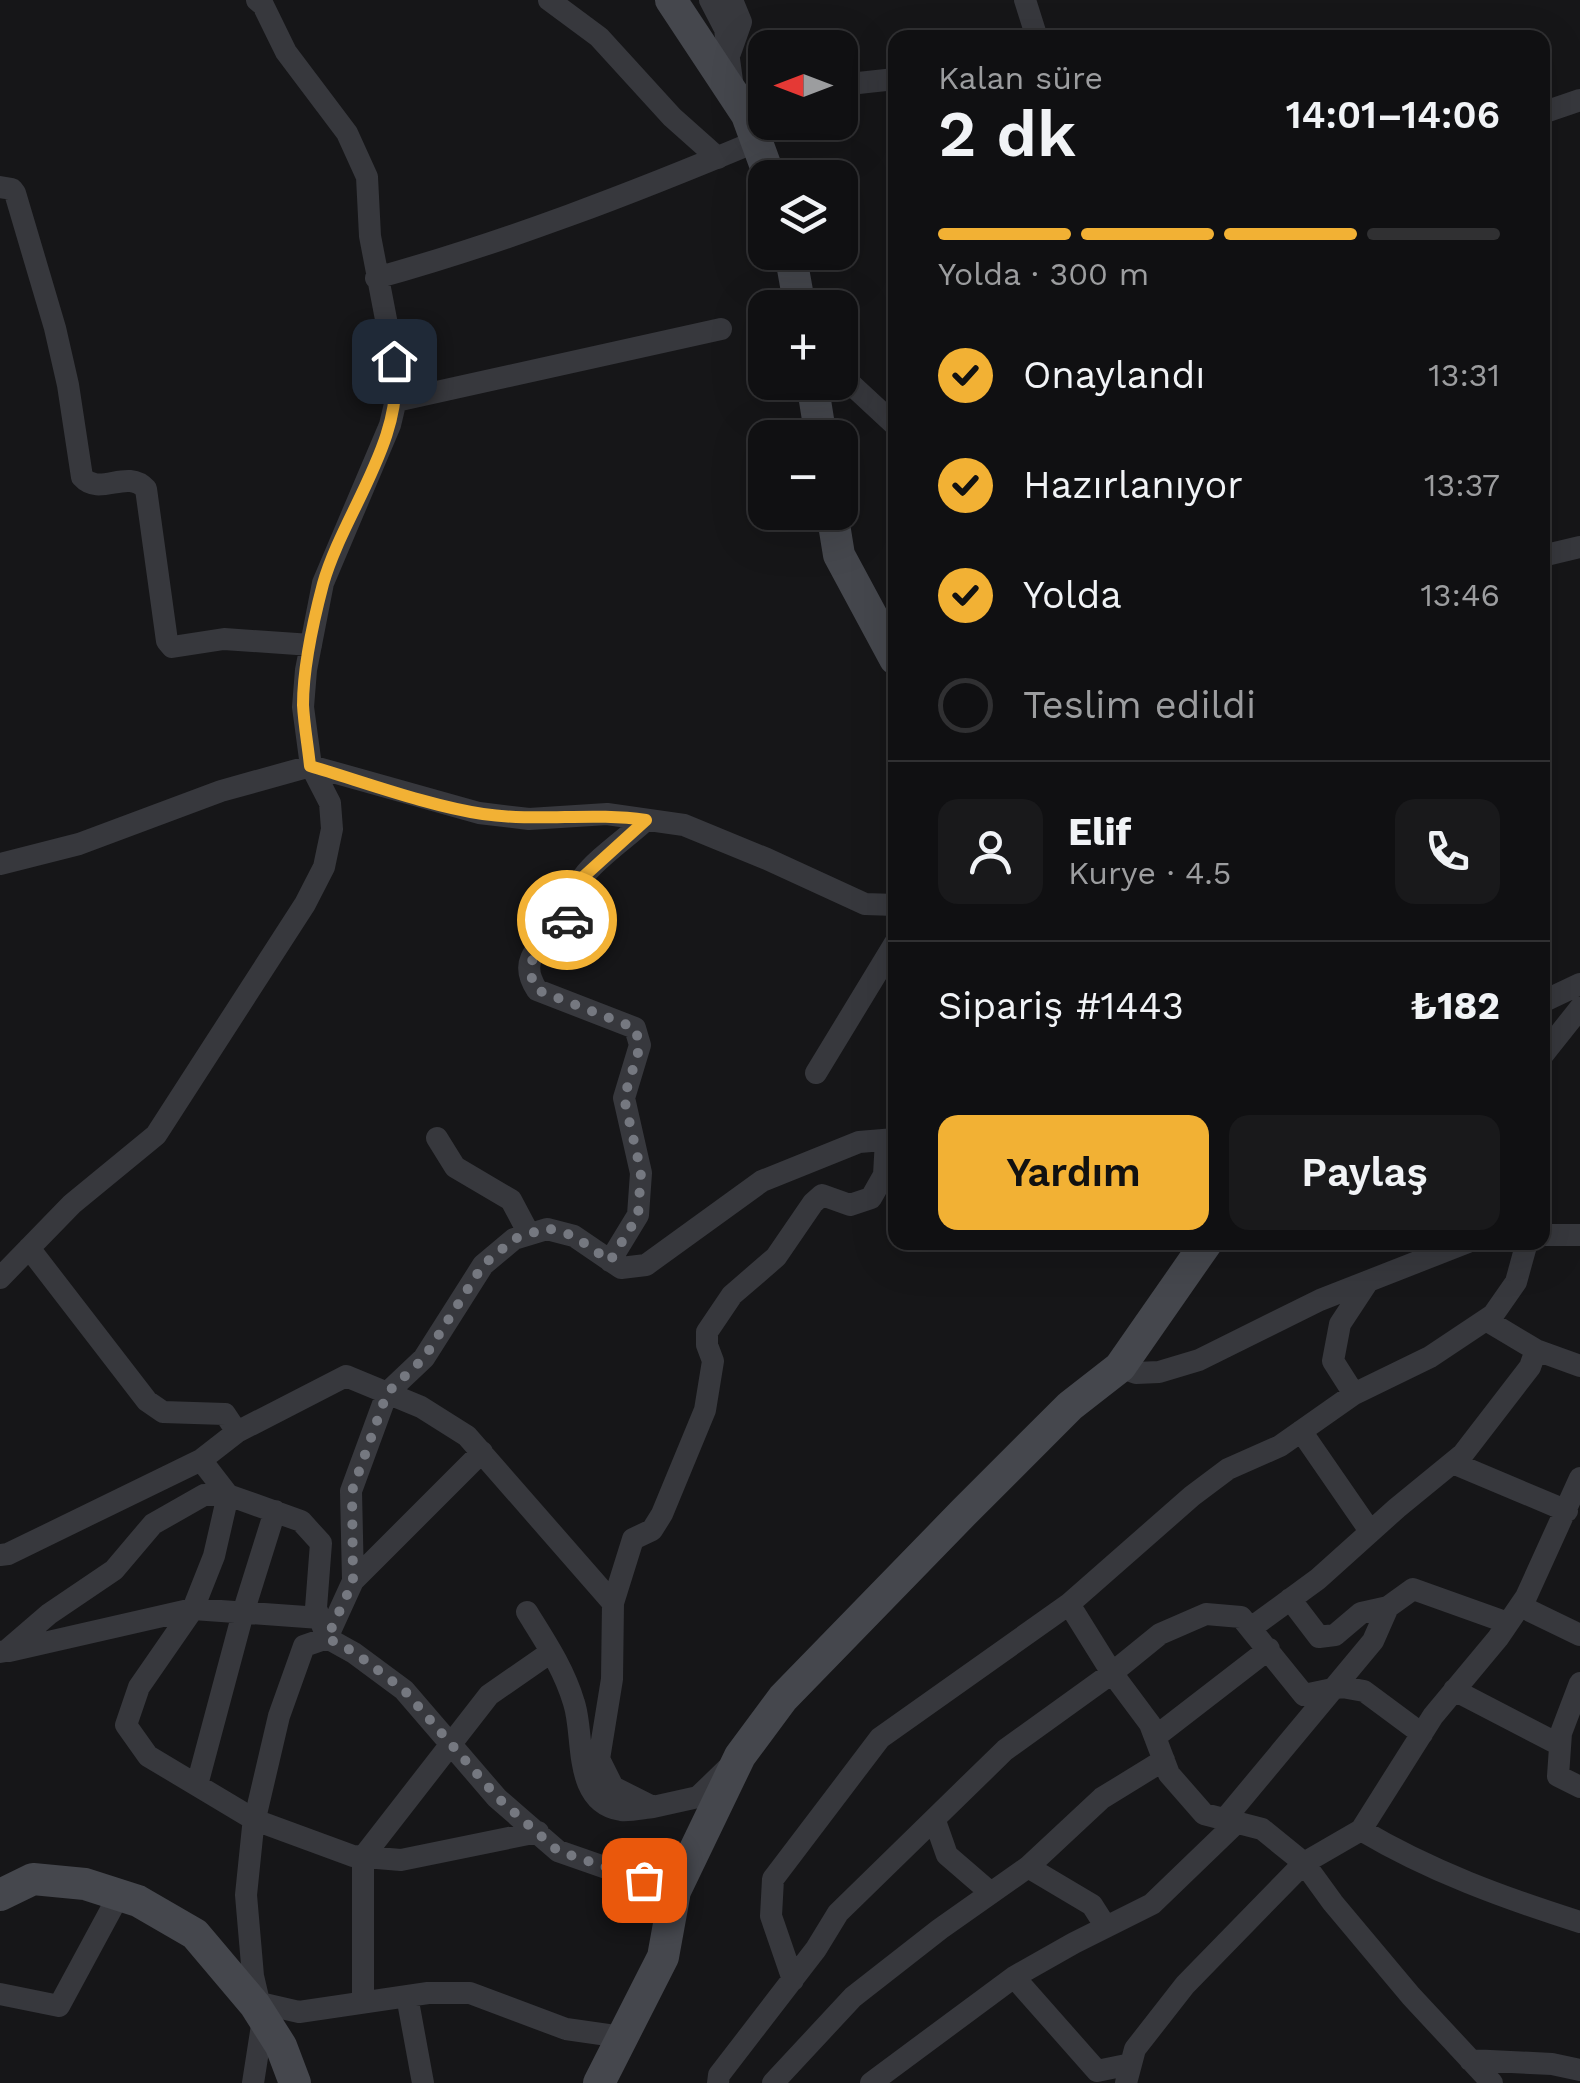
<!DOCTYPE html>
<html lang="tr">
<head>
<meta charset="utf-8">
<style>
  :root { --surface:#101012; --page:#19191b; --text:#f1f3f6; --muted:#9c9d9f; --line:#303032; --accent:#f2b134 }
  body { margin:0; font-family:"Work Sans",sans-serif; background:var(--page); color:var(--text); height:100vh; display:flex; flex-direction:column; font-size:38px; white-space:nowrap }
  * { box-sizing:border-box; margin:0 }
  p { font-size:32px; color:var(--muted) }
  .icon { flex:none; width:55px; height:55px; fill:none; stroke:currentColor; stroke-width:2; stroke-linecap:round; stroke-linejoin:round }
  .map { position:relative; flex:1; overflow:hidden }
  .sheet { position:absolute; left:888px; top:30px; width:662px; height:1220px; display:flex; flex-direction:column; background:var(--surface); border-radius:20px; box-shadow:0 10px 40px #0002,0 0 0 2px var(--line) }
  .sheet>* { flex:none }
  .needle { width:65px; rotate:270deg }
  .fabs { position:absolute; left:748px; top:30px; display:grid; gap:20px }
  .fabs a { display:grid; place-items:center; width:110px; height:110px; border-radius:20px; background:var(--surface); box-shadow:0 10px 40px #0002,0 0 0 2px var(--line); font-size:50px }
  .pin { position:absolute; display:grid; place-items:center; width:85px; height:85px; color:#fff; margin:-42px; border-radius:20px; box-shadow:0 5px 15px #0006 }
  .courier { position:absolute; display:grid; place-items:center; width:100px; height:100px; margin:-50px; border:8px solid #f2b134; border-radius:50%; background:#fff; color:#222; box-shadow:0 2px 12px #0007 }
  .headline em { font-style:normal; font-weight:600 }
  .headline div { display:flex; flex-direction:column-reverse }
  .headline { display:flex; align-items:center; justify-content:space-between; height:170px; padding:0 50px }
  h1 { font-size:65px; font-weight:600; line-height:75px }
  .bar { display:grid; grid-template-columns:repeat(4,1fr); gap:15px 10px; align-content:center; height:120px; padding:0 50px }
  .bar i { height:12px; border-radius:8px; background:var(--line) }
  .bar .current { background:var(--accent) }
  .bar p { grid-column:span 4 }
  .line { display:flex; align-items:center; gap:25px; padding:0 50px; border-top:2px solid var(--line) }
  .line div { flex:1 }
  .round { display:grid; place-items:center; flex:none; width:105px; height:105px; border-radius:20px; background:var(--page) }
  ol { padding:0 50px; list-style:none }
  li { display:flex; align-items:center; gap:30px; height:110px }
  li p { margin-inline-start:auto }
  li .icon { padding:10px; border-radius:50%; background:var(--accent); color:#111; stroke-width:4 }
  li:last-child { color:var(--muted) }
  li i { width:55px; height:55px; border:5px solid var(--line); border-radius:50% }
  .primary-button { display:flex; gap:20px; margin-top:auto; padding:20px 50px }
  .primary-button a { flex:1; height:115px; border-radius:20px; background:var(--accent); color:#111; font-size:40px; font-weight:600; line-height:115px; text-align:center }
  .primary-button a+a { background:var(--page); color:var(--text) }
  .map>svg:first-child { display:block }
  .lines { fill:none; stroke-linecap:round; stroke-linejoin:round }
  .street { stroke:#37383d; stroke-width:22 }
  .secondary { stroke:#45474d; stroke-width:32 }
  .done { stroke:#757880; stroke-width:10; stroke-dasharray:0 18 }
  .route { stroke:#f2b134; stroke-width:12 }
</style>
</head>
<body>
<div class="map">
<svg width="1580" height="2083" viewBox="0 0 1580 2083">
  <rect width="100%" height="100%" fill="#161618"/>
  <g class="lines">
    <path class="street" d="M 549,0 L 599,37 L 672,117 L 718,158
      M 710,0 L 725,29 L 734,96 L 765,93
      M 1025,0 L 1037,38
      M 730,53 L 741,22 L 732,0
      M 840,85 L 895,79
      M 1542,113 L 1580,100
      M 0,187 L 12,189 L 15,193 L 55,328 L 68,385 L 82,477 C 100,497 127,468 146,489 L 167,641 L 172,647 L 224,639 L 311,645
      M 376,278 C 506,242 633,193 757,141
      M 840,374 L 895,425
      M 396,401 L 721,329
      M 1542,556 L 1580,547
      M 0,864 L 79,844 L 221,791 L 311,766 L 479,813 L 529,819 L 607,814 L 684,825 L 767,859 L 865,904 L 895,905
      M 1542,1002 L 1580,984
      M 1542,1056 L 1580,1008
      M 816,1073 L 895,943
      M 437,1138 L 455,1167 L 511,1200 L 529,1234
      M 1542,1235 L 1580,1235
      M 29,1248 L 147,1401 L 163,1412 L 225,1414 L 237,1432
      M 610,1261 L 638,1215 L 641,1173 L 624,1098 L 640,1045 L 635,1028 L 537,990 C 514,955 547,943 566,921 C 575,909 574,889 583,877 C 597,858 628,837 646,820
      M 0,1278 L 72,1204 L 156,1135 L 305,904 L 324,867 L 332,829 L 330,803 L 311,766 L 303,707 L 306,670 L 323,583 L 390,425 L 399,387 L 370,236 L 367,177 L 347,133 L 286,52 L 263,5 L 257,0
      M 1486,1320 L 1536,1350 L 1580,1366
      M 1120,1367 L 1136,1373 L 1159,1372 L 1199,1360 L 1320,1300 L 1468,1242
      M 1354,1394 L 1333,1361 L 1340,1324 L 1367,1283
      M 1301,1431 L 1370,1531
      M 201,1460 L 228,1495 L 214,1556 L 193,1609 L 139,1687 L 126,1725 L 148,1756 L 255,1820 L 353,1856 L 401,1860 L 538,1832
      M 1453,1463 L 1567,1511
      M 0,1555 L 8,1554 L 201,1460 L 237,1432 L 346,1376 L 421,1407 L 467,1436 L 613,1603 L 612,1679 L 599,1759 L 613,1787 L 653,1807 L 698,1797 L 727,1769
      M 353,1581 L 351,1491 L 387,1393 L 424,1358 L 483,1265 L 514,1239 L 547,1229 L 574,1236 L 621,1268 L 646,1265 L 762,1181 L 859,1142 L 895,1139
      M 1290,1599 L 1319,1637 L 1335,1635 L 1361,1613 L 1388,1607
      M 613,1603 L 633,1539 L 652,1530 L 662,1514 L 705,1410 L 713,1361 L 707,1345 L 707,1332 L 732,1295 L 776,1257 L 813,1203 L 822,1195 L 850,1205 L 871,1198 L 884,1175 L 886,1140
      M 1069,1604 L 1112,1673 L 1150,1724 L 1169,1774 L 1204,1814 L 1262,1829 L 1304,1863 L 1333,1903 L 1411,1996 L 1492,2083
      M 1520,1606 L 1580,1635
      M 527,1612 C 545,1641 564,1669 574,1703 C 585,1736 572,1802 621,1810 C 631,1811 643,1808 653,1807
      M 1251,1628 L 1318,1579 L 1397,1508 L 1463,1454 L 1530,1367 L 1536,1350
      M 9,1651 L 193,1609 L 320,1618
      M 0,1652 L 6,1651 L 49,1614 L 114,1570 L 153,1524 L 204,1495 L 228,1495 L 301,1521 L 321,1543 L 316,1608 L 327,1638 L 353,1581 L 482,1452
      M 1580,1683 L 1561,1733 L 1558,1776 L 1580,1787
      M 1454,1690 L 1560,1745
      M 1155,1737 L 1269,1649
      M 197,1785 L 243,1613 L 275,1511
      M 1224,1820 L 1373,1641 L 1388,1607 L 1413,1589 L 1508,1623
      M 935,1821 L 947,1855 L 991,1893
      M 1361,1830 C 1430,1871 1504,1898 1580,1922
      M 1028,1867 L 1092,1905 L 1106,1927
      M 1014,1977 L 1097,2071 L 1131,2064
      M 793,1980 L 771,1916 L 773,1879 L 880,1738 L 1069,1604 L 1192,1496 L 1228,1469 L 1280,1446 L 1354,1394 L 1430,1357 L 1493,1315 L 1516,1282 L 1527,1242
      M 0,1994 L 59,2006 L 119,1895
      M 407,1996 L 423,2083
      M 363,2002 L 363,1857 L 489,1695 L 551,1652
      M 260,2003 L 299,2012 L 428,1993 L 470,1993 L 566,2029 L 622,2037
      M 1470,2060 L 1552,2064 L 1580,2070
      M 253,2083 L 263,2019 L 253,1976 L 246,1895 L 253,1827 L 279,1716 L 304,1646 L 327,1638 L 354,1653 L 404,1690 L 497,1798 L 558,1851 L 644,1881 L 679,1884
      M 718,2083 L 719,2075 L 816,1949 L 838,1913 L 1005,1750 L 1112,1673 L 1160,1634 L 1206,1614 L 1241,1617 L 1304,1695 L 1342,1687 L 1364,1691 L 1422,1734
      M 773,2083 L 853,1997 L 940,1929 L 1028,1867 L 1102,1798 L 1164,1760
      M 871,2083 L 1014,1977 L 1074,1943 L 1152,1904 L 1235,1824
      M 1126,2083 L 1135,2049 L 1185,1985 L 1304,1863 L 1361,1830 L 1433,1716 L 1498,1638 L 1526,1597 L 1580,1478"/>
    <path class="secondary" d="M 671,0 L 747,115 L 770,178
      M 790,252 L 800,308
      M 812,382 L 821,438
      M 832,512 L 839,555 L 895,659
      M 0,1895 L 33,1879 L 85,1884 L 138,1901 L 195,1934 L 255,2005 L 281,2046 L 295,2083
      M 599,2083 L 663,1957 L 675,1891 L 740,1756 L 783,1698 L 963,1513 L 1070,1406 L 1120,1367 L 1207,1242"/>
  </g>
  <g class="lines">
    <path class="done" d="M 567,920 C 544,937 519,961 537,990 L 635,1028 L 640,1046 L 624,1098 L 641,1172 L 638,1216 L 610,1261 L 574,1236 L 547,1228 L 514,1239 L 483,1265 L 424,1358 L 387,1393 L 352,1491 L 353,1582 L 327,1638 L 354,1652 L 404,1690 L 498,1798 L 558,1851 L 644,1880"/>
    <path class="route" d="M 394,361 C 407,437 343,513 323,584 C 313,622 303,666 303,705 C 304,725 308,746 310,766 C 364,782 429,806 483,814 C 538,822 592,812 646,820 L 582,878 L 567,920"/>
  </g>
</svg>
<div class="fabs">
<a><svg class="needle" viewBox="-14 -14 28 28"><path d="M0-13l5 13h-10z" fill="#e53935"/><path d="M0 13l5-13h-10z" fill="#9c9d9f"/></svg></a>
<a><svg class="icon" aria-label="layers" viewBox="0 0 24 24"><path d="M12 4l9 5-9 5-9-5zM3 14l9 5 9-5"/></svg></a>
<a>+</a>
<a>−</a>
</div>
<div class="pin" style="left:644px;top:1880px;background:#ea580c"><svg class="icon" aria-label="bag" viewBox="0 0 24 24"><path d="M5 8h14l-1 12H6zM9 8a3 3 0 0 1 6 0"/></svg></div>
<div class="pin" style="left:394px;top:361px;background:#1f2937"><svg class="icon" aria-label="home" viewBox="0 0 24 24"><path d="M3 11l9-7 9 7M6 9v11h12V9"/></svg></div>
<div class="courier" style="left:567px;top:920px"><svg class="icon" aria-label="car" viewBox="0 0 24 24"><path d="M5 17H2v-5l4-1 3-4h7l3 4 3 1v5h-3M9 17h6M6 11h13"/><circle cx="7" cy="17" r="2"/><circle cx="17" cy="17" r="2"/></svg></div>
<section class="sheet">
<div class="headline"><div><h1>2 dk</h1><p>Kalan süre</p></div><em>14:01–14:06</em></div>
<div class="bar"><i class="current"></i><i class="current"></i><i class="current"></i><i></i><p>Yolda · 300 m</p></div>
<ol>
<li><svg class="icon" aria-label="check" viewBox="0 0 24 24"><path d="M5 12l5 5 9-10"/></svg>Onaylandı<p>13:31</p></li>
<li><svg class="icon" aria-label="check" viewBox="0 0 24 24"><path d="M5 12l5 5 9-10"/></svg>Hazırlanıyor<p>13:37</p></li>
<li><svg class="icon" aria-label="check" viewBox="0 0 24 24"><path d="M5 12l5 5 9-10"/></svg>Yolda<p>13:46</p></li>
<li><i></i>Teslim edildi</li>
</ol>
<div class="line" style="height:180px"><a class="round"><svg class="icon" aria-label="person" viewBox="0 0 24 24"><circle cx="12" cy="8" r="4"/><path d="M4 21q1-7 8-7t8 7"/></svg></a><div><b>Elif</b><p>Kurye · 4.5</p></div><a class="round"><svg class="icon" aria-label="phone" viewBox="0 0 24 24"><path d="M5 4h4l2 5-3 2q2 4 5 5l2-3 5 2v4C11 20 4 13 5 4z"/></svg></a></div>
<div class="line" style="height:130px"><div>Sipariş #1443</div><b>₺182</b></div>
<div class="primary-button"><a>Yardım</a><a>Paylaş</a></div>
</section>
</div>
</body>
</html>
